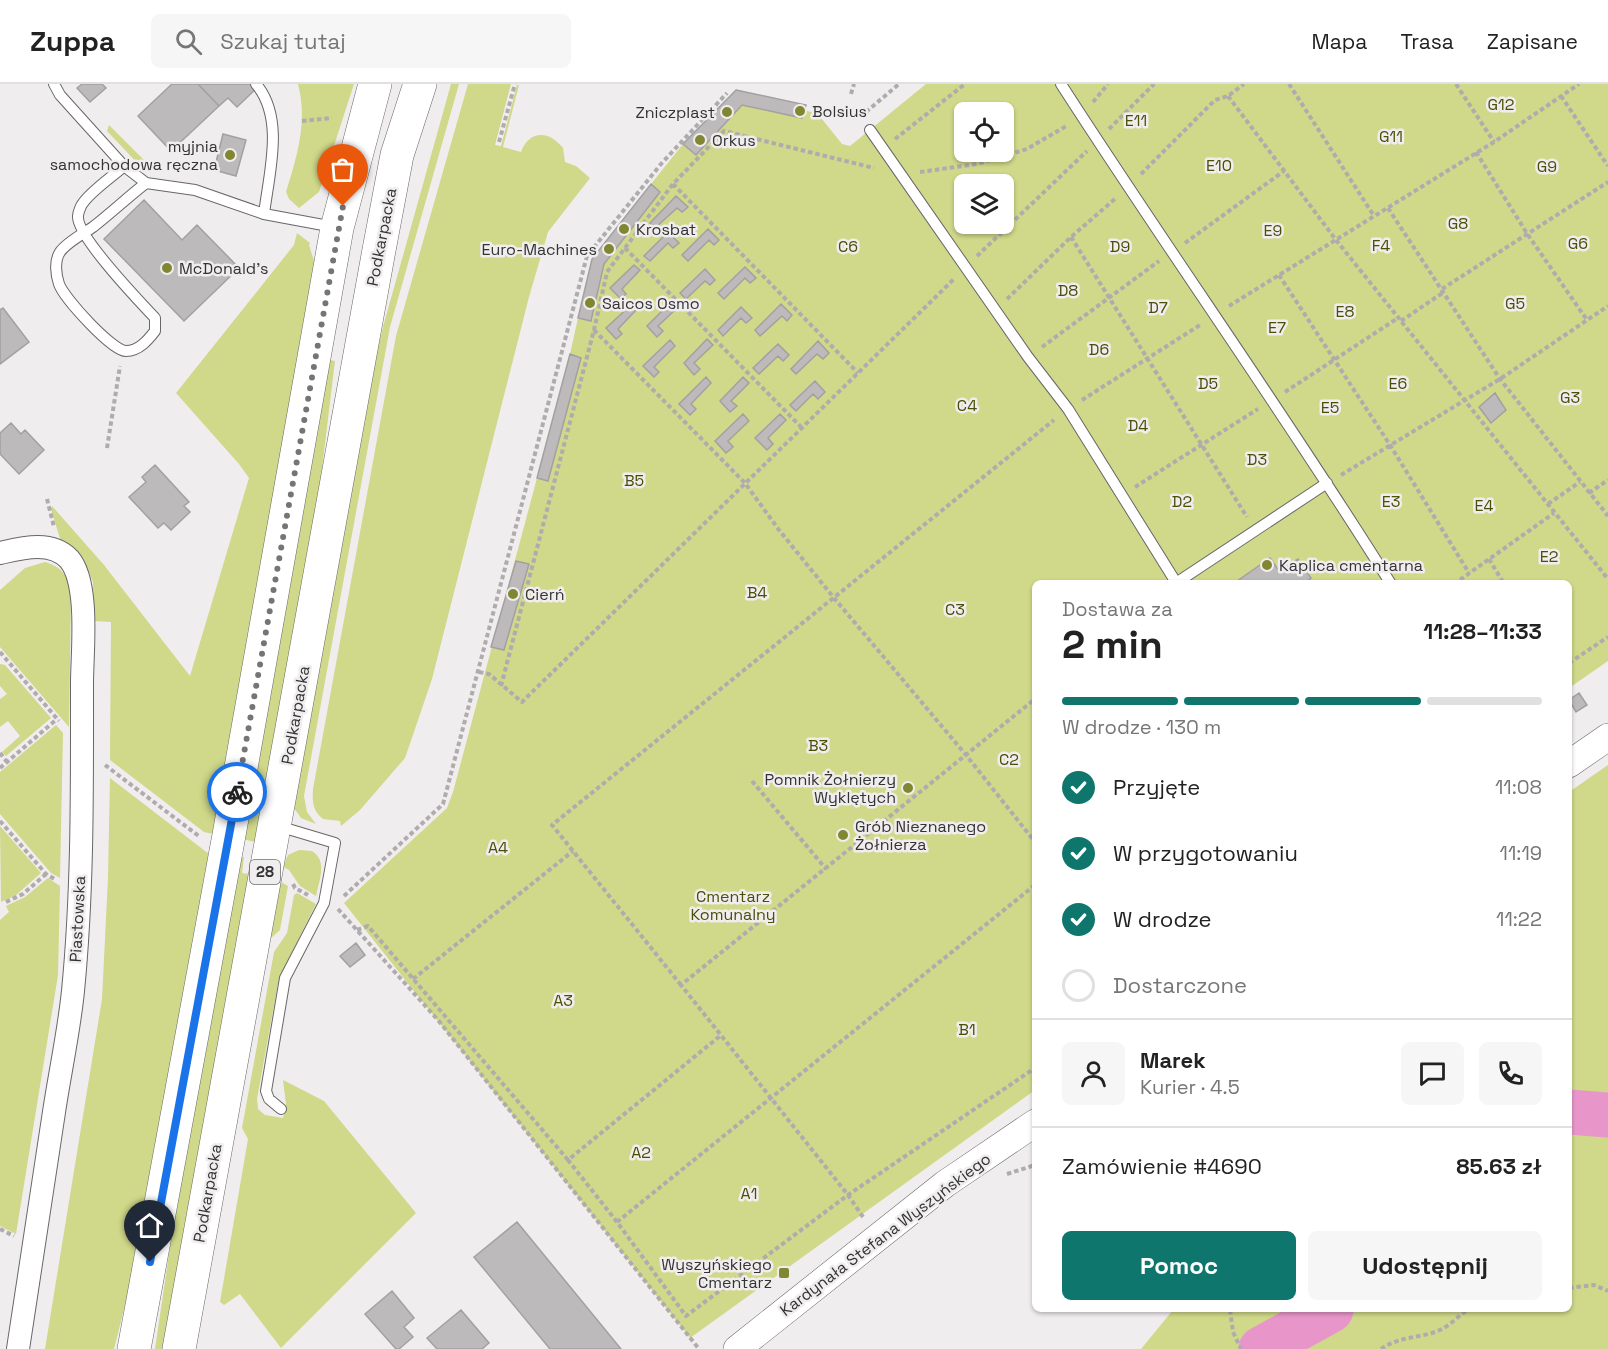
<!DOCTYPE html>
<html lang="pl">
<head>
<meta charset="utf-8">
<style>
  :root { --surface:#fff; --page:#f6f6f6; --text:#222; --muted:#767676; --line:#e0e0e0; --accent:#0f766e }
  body { margin:0; font-family:"Space Grotesk",sans-serif; background:var(--page); color:var(--text); height:100vh; display:flex; flex-direction:column; font-size:22px; white-space:nowrap }
  * { box-sizing:border-box; margin:0 }
  p { font-size:20px; color:var(--muted) }
  .icon { flex:none; width:33px; height:33px; fill:none; stroke:currentColor; stroke-width:2; stroke-linecap:round; stroke-linejoin:round }
  .map { position:relative; flex:1; overflow:hidden }
  .panel { position:absolute; left:1032px; top:496px; width:540px; height:732px; display:flex; flex-direction:column; background:var(--surface); border-radius:9px; box-shadow:0 2px 4px #0004 }
  .panel>* { flex:none }
  .fabs { position:absolute; left:954px; top:18px; display:grid; gap:12px }
  .fabs a { display:grid; place-items:center; width:60px; height:60px; border-radius:9px; background:var(--surface); box-shadow:0 2px 4px #0004; font-size:30px }
  .pin { position:absolute; display:grid; place-items:center; width:51px; height:51px; color:#fff; margin:-62px -26px; border-radius:50% 50% 50% 0; rotate:-45deg; box-shadow:0 0 6px #0007 }
  .pin .icon { rotate:45deg }
  .courier { position:absolute; display:grid; place-items:center; width:60px; height:60px; margin:-30px; border:4px solid #1a73e8; border-radius:50%; background:#fff; color:#222; box-shadow:0 2px 8px #0007 }
  .head em { font-style:normal; font-weight:700 }
  .head div { display:flex; flex-direction:column-reverse }
  .head { display:flex; align-items:center; justify-content:space-between; height:102px; padding:0 30px }
  h1 { font-size:39px; font-weight:700; line-height:45px }
  .bar { display:grid; grid-template-columns:repeat(4,1fr); gap:9px 6px; align-content:center; height:72px; padding:0 30px }
  .bar i { height:8px; border-radius:4px; background:var(--line) }
  .bar .active { background:var(--accent) }
  .bar p { grid-column:span 4 }
  .line { display:flex; align-items:center; gap:15px; padding:0 30px; border-top:2px solid var(--line) }
  .line div { flex:1 }
  .round { display:grid; place-items:center; flex:none; width:63px; height:63px; border-radius:9px; background:var(--page) }
  ol { padding:0 30px; list-style:none }
  li { display:flex; align-items:center; gap:18px; height:66px }
  li p { margin-inline-start:auto }
  li .icon { padding:6px; border-radius:50%; background:var(--accent); color:#fff; stroke-width:4 }
  li:last-child { color:var(--muted) }
  li i { width:33px; height:33px; border:3px solid var(--line); border-radius:50% }
  .action { display:flex; gap:12px; margin-top:auto; padding:12px 30px }
  .action a { flex:1; height:69px; border-radius:9px; background:var(--accent); color:#fff; font-size:24px; font-weight:700; line-height:69px; text-align:center }
  .action a+a { background:var(--page); color:var(--text) }
  header { display:flex; align-items:center; gap:36px; box-sizing:border-box; height:84px; padding:0 30px; background:var(--surface); border-bottom:2px solid var(--line) }
  header strong { font-size:28px }
  nav { display:flex; gap:33px; margin-inline-start:auto; font-size:21px }
  .search { width:420px; height:54px; background:var(--page); display:flex; align-items:center; gap:15px; box-sizing:border-box; padding:0 21px; border-radius:9px; color:var(--muted); font-size:22px }
  .map>svg:first-child { display:block }
  .green { fill:#d0d889; fill-rule:evenodd }
  .lines { fill:none; stroke-linecap:round; stroke-linejoin:round }
  .river { stroke:#e896ca; stroke-width:45 }
  .building { fill:#bdbabc; stroke:#a3a0a2; stroke-width:1.5 }
  .service-casing { stroke:#696668; stroke-width:12 }
  .minor-casing { stroke:#696668; stroke-width:24 }
  .tertiary-casing { stroke:#696668; stroke-width:28 }
  .primary-casing { stroke:#696668; stroke-width:34 }
  .path { stroke:#aeacad; stroke-width:4; stroke-dasharray:4.5 3; stroke-linecap:butt }
  .service { stroke:#fff; stroke-width:10 }
  .minor { stroke:#fff; stroke-width:22 }
  .tertiary { stroke:#fff; stroke-width:27 }
  .primary { stroke:#fff; stroke-width:33 }
  .done { stroke:#767475; stroke-width:6; stroke-dasharray:0 10.8 }
  .route { stroke:#1a73e8; stroke-width:8 }
  .poi-dot { fill:#808632; stroke:#f0edef; stroke-width:2 }
  .labels { text-anchor:middle; stroke-width:5; stroke-linejoin:round; paint-order:stroke }
  .shield { fill:#f0edef; stroke:#6c6b6c; stroke-width:1.5 }
  .shield-label { font-size:15px; font-weight:bold; fill:#343334 }
  .park-label { font-size:16px; fill:#4b4f06; stroke:#f0edef }
  .poi-label { font-size:16px; fill:#343334; stroke:#f0edef; text-anchor:start }
  .street-label { font-size:16px; fill:#343334; stroke:#f0edef }
</style>
</head>
<body>
<header>
<strong>Zuppa</strong>
<div class="search"><svg class="icon" aria-label="search" viewBox="0 0 24 24"><circle cx="10" cy="10" r="6"/><path d="M15 15l6 6"/></svg>Szukaj tutaj</div>
<nav><a>Mapa</a><a>Trasa</a><a>Zapisane</a></nav>
</header>
<div class="map">
<svg width="1608" height="1265" viewBox="0 0 1608 1265">
  <rect width="100%" height="100%" fill="#f0edef"/>
  <path class="green" d="M 298,0 L 354,0 L 319,108 L 299,124 L 289,115 L 286,108 C 297,72 308,38 298,0 Z
    M 451,0 L 459,0 L 390,243 L 304,712 L 307,728 L 316,740 L 301,734 L 294,724 L 371,293 L 383,243 Z
    M 468,0 L 511,0 L 495,61 L 501,62 L 517,1 L 519,1 L 503,63 L 521,68 C 529,46 549,46 563,64 L 565,78 L 576,82 L 590,94 L 548,148 L 529,213 L 432,595 L 416,642 L 405,674 L 360,726 L 341,742 L 340,737 L 323,735 C 313,727 312,718 313,705 L 396,252 Z
    M 926,0 L 1608,0 L 1608,577 L 1569,604 L 1569,500 L 1035,500 L 1035,1006 L 690,1254 L 344,819 L 447,724 L 453,708 L 537,394 L 548,397 L 581,274 L 570,270 L 578,234 L 592,236 L 604,180 L 659,108 L 651,100 L 683,60 L 696,71 L 742,21 L 802,34 L 804,26 L 818,30 L 842,60 L 850,62 ZM 964,28 L 1004,28 L 1004,68 L 964,68 ZM 964,100 L 1004,100 L 1004,140 L 964,140 Z
    M 109,41 L 151,83 L 149,88 L 142,84 L 107,47 Z
    M 297,149 L 310,159 L 309,161 L 314,177 L 311,201 L 213,750 L 204,748 L 110,676 L 111,538 L 94,537 L 93,498 L 80,471 L 61,458 L 51,425 L 52,422 L 104,481 L 190,592 L 249,394 L 239,380 L 176,309 L 294,161 Z
    M 330,276 L 335,277 L 319,409 L 255,758 L 243,755 Z
    M 45,478 C 62,483 67,491 71,508 L 69,643 L 0,563 L 0,506 L 25,484 Z
    M 0,580 L 5,581 L 51,634 L 6,672 L 2,668 L 20,652 L 8,637 L 0,643 L 0,615 L 7,610 L 0,602 Z
    M 56,641 L 63,649 L 60,794 L 51,789 L 0,730 L 0,688 Z
    M 1608,681 L 1608,1265 L 1141,1265 L 1173,1226 L 1569,1226 L 1569,708 Z
    M 110,694 L 209,770 L 128,1209 L 114,1265 L 45,1265 L 102,915 L 108,794 Z
    M 0,742 L 41,789 L 15,812 L 1,818 Z
    M 299,766 L 312,767 C 328,777 319,796 316,812 L 300,802 L 289,786 L 283,783 L 288,771 Z
    M 240,773 L 244,773 L 242,789 L 249,790 L 164,1265 L 155,1265 L 173,1143 Z
    M 48,794 L 60,802 L 58,891 L 16,1150 L 0,1142 L 0,836 L 9,828 L 6,822 L 25,813 Z
    M 281,798 L 288,802 L 280,846 L 271,854 L 269,853 Z
    M 297,809 L 316,820 L 279,894 L 257,1015 L 258,1025 L 265,1031 L 283,1034 L 286,1020 L 283,996 L 324,1017 L 416,1129 L 281,1264 L 240,1210 L 224,1221 L 220,1218 L 248,1055 L 242,1044 L 274,868 L 287,849 L 294,811 Z"/>
  <g class="lines">
    <path class="river" d="M 1569,1028 L 1608,1031
      M 1261,1265 L 1331,1226"/>
  </g>
  <path class="building" d="M 82,0 L 102,0 L 106,4 L 90,18 L 77,4 Z
    M 172,0 L 198,0 L 219,22 L 171,67 L 138,32 Z
    M 198,0 L 261,0 L 237,23 L 228,14 L 219,22 Z
    M 736,6 L 806,21 L 802,34 L 742,21 L 696,71 L 683,60 Z
    M 223,50 L 246,56 L 236,92 L 214,86 Z
    M 651,100 L 660,108 L 604,180 L 591,237 L 578,234 L 592,175 Z
    M 676,112 L 688,123 L 682,128 L 677,124 L 655,144 L 650,139 Z
    M 144,116 L 182,156 L 197,141 L 239,184 L 184,237 L 104,155 Z
    M 708,145 L 719,156 L 714,161 L 709,156 L 688,177 L 682,171 Z
    M 668,148 L 679,159 L 673,164 L 668,159 L 650,177 L 644,172 Z
    M 634,181 L 640,186 L 622,205 L 626,210 L 621,215 L 610,204 Z
    M 745,183 L 756,194 L 750,199 L 745,194 L 724,215 L 718,209 Z
    M 705,185 L 715,196 L 710,201 L 705,197 L 686,215 L 680,209 Z
    M 671,218 L 677,224 L 658,242 L 663,247 L 657,253 L 647,242 Z
    M 633,219 L 638,224 L 618,245 L 622,250 L 616,255 L 606,244 Z
    M 781,220 L 792,231 L 787,237 L 782,232 L 760,252 L 755,246 Z
    M 741,223 L 752,234 L 746,239 L 741,234 L 723,252 L 718,246 Z
    M 3,224 L 29,258 L 0,280 L 0,226 Z
    M 707,255 L 713,261 L 694,279 L 700,285 L 694,291 L 684,279 Z
    M 670,256 L 675,262 L 654,283 L 659,288 L 654,293 L 643,282 Z
    M 818,257 L 829,269 L 823,275 L 817,270 L 796,290 L 791,285 Z
    M 778,260 L 789,271 L 783,277 L 778,272 L 759,290 L 753,284 Z
    M 570,270 L 581,274 L 548,397 L 537,394 Z
    M 706,293 L 711,299 L 691,320 L 696,325 L 690,331 L 679,320 Z
    M 743,293 L 749,299 L 731,317 L 737,322 L 730,328 L 720,317 Z
    M 815,297 L 825,308 L 818,315 L 813,310 L 796,327 L 790,321 Z
    M 1495,309 L 1506,326 L 1491,339 L 1479,323 Z
    M 743,330 L 749,337 L 728,357 L 733,363 L 726,369 L 715,357 Z
    M 780,330 L 786,336 L 768,354 L 773,360 L 767,366 L 755,354 Z
    M 11,339 L 21,350 L 25,346 L 44,366 L 19,390 L 0,370 L 0,349 Z
    M 155,381 L 189,418 L 184,422 L 190,428 L 171,446 L 164,439 L 158,444 L 129,413 L 146,398 L 142,393 Z
    M 1270,474 L 1279,487 L 1298,475 L 1311,494 L 1304,500 L 1233,500 Z
    M 516,477 L 529,480 L 504,566 L 491,563 Z
    M 1579,609 L 1587,621 L 1576,628 L 1569,616 Z
    M 356,859 L 365,871 L 350,883 L 340,872 Z
    M 517,1138 L 621,1265 L 550,1265 L 474,1173 Z
    M 392,1207 L 414,1234 L 404,1243 L 413,1253 L 399,1265 L 396,1265 L 365,1230 Z
    M 461,1226 L 489,1259 L 482,1265 L 437,1265 L 427,1254 Z"/>
  <g class="lines">
    <g class="service-casing">
      <path id="service" d="M 54,0 L 60,11 L 124,82 L 146,99 L 195,106 L 264,130 L 334,143
        M 256,0 C 285,34 269,89 264,130
        M 1061,0 C 1169,168 1285,330 1391,500
        M 870,46 L 1028,273 L 1068,325 L 1177,500
        M 124,82 C 112,93 91,107 83,119 C 81,121 78,129 78,132 C 76,151 139,217 155,234 L 155,247 C 148,256 139,267 126,267 C 112,267 64,214 59,200 C 56,191 54,177 60,168 C 67,158 83,150 93,143 C 111,129 128,113 146,99
        M 1176,499 L 1327,399
        M 278,742 L 335,759 L 324,819 L 285,894 L 266,1007 L 269,1015 L 281,1025"/>
    </g>
    <g class="minor-casing">
      <path id="minor" d="M 0,469 C 22,464 51,456 69,475 C 90,499 82,569 82,599 C 82,701 83,805 73,907 C 69,947 60,988 54,1028 C 42,1107 30,1186 18,1265"/>
    </g>
    <g class="tertiary-casing">
      <path id="tertiary" d="M 1569,680 L 1608,653
        M 737,1265 L 945,1100 L 1035,1039"/>
    </g>
    <g class="primary-casing">
      <path id="primary" d="M 134,1265 L 229,751 L 337,144 L 375,0
        M 179,1265 L 379,166 L 397,71 L 420,0"/>
    </g>
    <path class="path" d="M 1289,0 L 1374,132
      M 1456,0 L 1494,58
      M 851,10 L 854,0
      M 1228,12 L 1336,156 L 1608,495
      M 1561,12 L 1608,82
      M 1093,18 L 1108,0
      M 866,28 L 899,0
      M 302,37 L 332,34
      M 1109,45 L 1154,0
      M 895,55 L 965,0
      M 499,58 L 515,0
      M 1476,68 L 1528,151 L 1587,236
      M 920,88 L 977,80 L 1027,65 L 1068,41
      M 1141,90 L 1215,16 L 1228,12 L 1244,0
      M 673,100 L 858,289
      M 1388,124 L 1500,295 L 1608,432
      M 1071,153 L 1247,433
      M 1185,159 L 1284,87
      M 625,164 L 803,345
      M 977,172 L 1087,67
      M 1279,191 L 1390,361 L 1469,489
      M 1442,205 L 1608,98
      M 1007,215 L 1071,153 L 1116,114
      M 1229,222 L 1494,58 L 1579,0
      M 1401,237 L 1444,208
      M 594,246 L 745,399 L 779,446 L 834,514 L 966,671 L 1035,758
      M 1042,263 L 1159,177
      M 1285,308 L 1398,234
      M 1082,316 L 1200,241
      M 107,364 L 120,282
      M 1341,391 L 1500,295 L 1608,222
      M 1135,403 L 1258,325
      M 1589,409 L 1608,396
      M 47,415 L 54,443
      M 1548,420 L 1580,398
      M 1489,475 L 1504,500
      M 1454,500 L 1554,429
      M 0,568 L 59,637
      M 1569,579 L 1608,553
      M 479,588 L 489,590 L 522,618 L 955,194
      M 501,602 L 594,246 L 607,188 L 673,100 L 724,47 L 874,84
      M 0,669 L 7,678
      M 105,681 L 200,753
      M 0,684 L 57,635
      M 752,697 L 826,785
      M 0,737 L 46,790 L 56,796
      M 293,800 L 295,804 L 308,811
      M 1035,801 L 617,1138 L 686,1232 L 848,1111 L 1035,984
      M 344,812 L 443,720 L 587,172 L 661,80 L 727,9
      M 6,818 L 23,810 L 46,790
      M 338,825 L 438,936 L 699,1265
      M 357,846 L 368,842 L 568,1076
      M 413,895 L 573,767
      M 681,901 L 552,741 L 1054,336
      M 1007,1090 L 1035,1081
      M 863,1133 L 848,1111 L 681,901 L 1035,615
      M 617,1138 L 568,1076 L 720,952
      M 0,1145 L 14,1152
      M 1569,1204 L 1594,1201 L 1608,1207
      M 1230,1226 L 1233,1248 L 1241,1265
      M 1381,1265 C 1398,1253 1417,1254 1435,1248 C 1448,1244 1457,1233 1467,1226"/>
    <use href="#service" class="service"/>
    <use href="#minor" class="minor"/>
    <use href="#tertiary" class="tertiary"/>
    <use href="#primary" class="primary"/>
  </g>
  <g class="lines">
    <path class="done" d="M 237,708 L 343,122"/>
    <path class="route" d="M 150,1178 L 237,708"/>
  </g>
  <g class="poi-dot">
    <circle cx="800" cy="27" r="6"/>
    <circle cx="727" cy="28" r="6"/>
    <circle cx="700" cy="56" r="6"/>
    <circle cx="230" cy="71" r="6"/>
    <circle cx="624" cy="145" r="6"/>
    <circle cx="609" cy="165" r="6"/>
    <circle cx="167" cy="184" r="6"/>
    <circle cx="590" cy="219" r="6"/>
    <circle cx="1267" cy="481" r="6"/>
    <circle cx="513" cy="510" r="6"/>
    <circle cx="908" cy="704" r="6"/>
    <circle cx="843" cy="751" r="6"/>
    <rect x="778" y="1183" width="12" height="12" rx="3"/>
  </g>
  <g class="labels">
    <rect class="shield" x="250" y="776" width="30" height="24" rx="4.5"/>
    <g class="shield-label">
      <text x="265" y="793">28</text>
    </g>
    <g class="park-label">
      <text x="1501" y="26">G12</text>
      <text x="1136" y="42">E11</text>
      <text x="1391" y="58">G11</text>
      <text x="1219" y="87">E10</text>
      <text x="1547" y="88">G9</text>
      <text x="1458" y="145">G8</text>
      <text x="1273" y="152">E9</text>
      <text x="1578" y="165">G6</text>
      <text x="1381" y="167">F4</text>
      <text x="848" y="168">C6</text>
      <text x="1120" y="168">D9</text>
      <text x="1068" y="212">D8</text>
      <text x="1515" y="225">G5</text>
      <text x="1158" y="229">D7</text>
      <text x="1345" y="233">E8</text>
      <text x="1277" y="249">E7</text>
      <text x="1099" y="271">D6</text>
      <text x="1208" y="305">D5</text>
      <text x="1398" y="305">E6</text>
      <text x="1570" y="319">G3</text>
      <text x="967" y="327">C4</text>
      <text x="1330" y="329">E5</text>
      <text x="1138" y="347">D4</text>
      <text x="1257" y="381">D3</text>
      <text x="634" y="402">B5</text>
      <text x="1182" y="423">D2</text>
      <text x="1391" y="423">E3</text>
      <text x="1484" y="427">E4</text>
      <text x="1549" y="478">E2</text>
      <text x="757" y="514">B4</text>
      <text x="955" y="531">C3</text>
      <text x="818" y="667">B3</text>
      <text x="1009" y="681">C2</text>
      <text x="498" y="769">A4</text>
      <text x="733" y="818">Cmentarz<tspan x="733" dy="18">Komunalny</tspan></text>
      <text x="563" y="922">A3</text>
      <text x="967" y="951">B1</text>
      <text x="641" y="1074">A2</text>
      <text x="749" y="1115">A1</text>
    </g>
    <g class="poi-label">
      <text x="812" y="33">Bolsius</text>
      <text x="715" y="34" text-anchor="end">Zniczplast</text>
      <text x="712" y="62">Orkus</text>
      <text x="218" y="68" text-anchor="end">myjnia<tspan x="218" dy="18">samochodowa ręczna</tspan></text>
      <text x="636" y="151">Krosbat</text>
      <text x="597" y="171" text-anchor="end">Euro-Machines</text>
      <text x="179" y="190">McDonald's</text>
      <text x="602" y="225">Saicos Osmo</text>
      <text x="1279" y="487">Kaplica cmentarna</text>
      <text x="525" y="516">Cierń</text>
      <text x="896" y="701" text-anchor="end">Pomnik Żołnierzy<tspan x="896" dy="18">Wyklętych</tspan></text>
      <text x="855" y="748">Grób Nieznanego<tspan x="855" dy="18">Żołnierza</tspan></text>
      <text x="772" y="1186" text-anchor="end">Wyszyńskiego<tspan x="772" dy="18">Cmentarz</tspan></text>
    </g>
    <g class="street-label">
      <text transform="translate(381 153) rotate(-79)" y="6">Podkarpacka</text>
      <text transform="translate(295 631) rotate(-80)" y="6">Podkarpacka</text>
      <text transform="translate(77 835) rotate(-87)" y="6">Piastowska</text>
      <text transform="translate(207 1109) rotate(-80)" y="6">Podkarpacka</text>
      <text transform="translate(885 1150) rotate(-37)" y="6">Kardynała Stefana Wyszyńskiego</text>
    </g>
  </g>
</svg>
<div class="fabs">
<a><svg class="icon" aria-label="locate" viewBox="0 0 24 24"><circle cx="12" cy="12" r="6"/><path d="M12 2v4M12 18v4M2 12h4M18 12h4"/></svg></a>
<a><svg class="icon" aria-label="layers" viewBox="0 0 24 24"><path d="M12 4l9 5-9 5-9-5zM3 14l9 5 9-5"/></svg></a>
</div>
<div class="pin" style="left:343px;top:122px;background:#ea580c"><svg class="icon" aria-label="bag" viewBox="0 0 24 24"><path d="M5 8h14l-1 12H6zM9 8a3 3 0 0 1 6 0"/></svg></div>
<div class="pin" style="left:150px;top:1178px;background:#1f2937"><svg class="icon" aria-label="home" viewBox="0 0 24 24"><path d="M3 11l9-7 9 7M6 9v11h12V9"/></svg></div>
<div class="courier" style="left:237px;top:708px"><svg class="icon" aria-label="bike" viewBox="0 0 24 24"><circle cx="6" cy="16" r="4"/><circle cx="18" cy="16" r="4"/><path d="M6 16l4-8h5l3 8M10 8l3 8H6M13 5h3"/></svg></div>
<section class="panel">
<div class="head"><div><h1>2 min</h1><p>Dostawa za</p></div><em>11:28–11:33</em></div>
<div class="bar"><i class="active"></i><i class="active"></i><i class="active"></i><i></i><p>W drodze · 130 m</p></div>
<ol>
<li><svg class="icon" aria-label="check" viewBox="0 0 24 24"><path d="M5 12l5 5 9-10"/></svg>Przyjęte<p>11:08</p></li>
<li><svg class="icon" aria-label="check" viewBox="0 0 24 24"><path d="M5 12l5 5 9-10"/></svg>W przygotowaniu<p>11:19</p></li>
<li><svg class="icon" aria-label="check" viewBox="0 0 24 24"><path d="M5 12l5 5 9-10"/></svg>W drodze<p>11:22</p></li>
<li><i></i>Dostarczone</li>
</ol>
<div class="line" style="height:108px"><a class="round"><svg class="icon" aria-label="person" viewBox="0 0 24 24"><circle cx="12" cy="8" r="4"/><path d="M4 21q1-7 8-7t8 7"/></svg></a><div><b>Marek</b><p>Kurier · 4.5</p></div><a class="round"><svg class="icon" aria-label="chat" viewBox="0 0 24 24"><path d="M4 5h16v11H9l-5 4z"/></svg></a><a class="round"><svg class="icon" aria-label="phone" viewBox="0 0 24 24"><path d="M5 4h4l2 5-3 2q2 4 5 5l2-3 5 2v4C11 20 4 13 5 4z"/></svg></a></div>
<div class="line" style="height:78px"><div>Zamówienie #4690</div><b>85.63 zł</b></div>
<div class="action"><a>Pomoc</a><a>Udostępnij</a></div>
</section>
</div>
</body>
</html>
